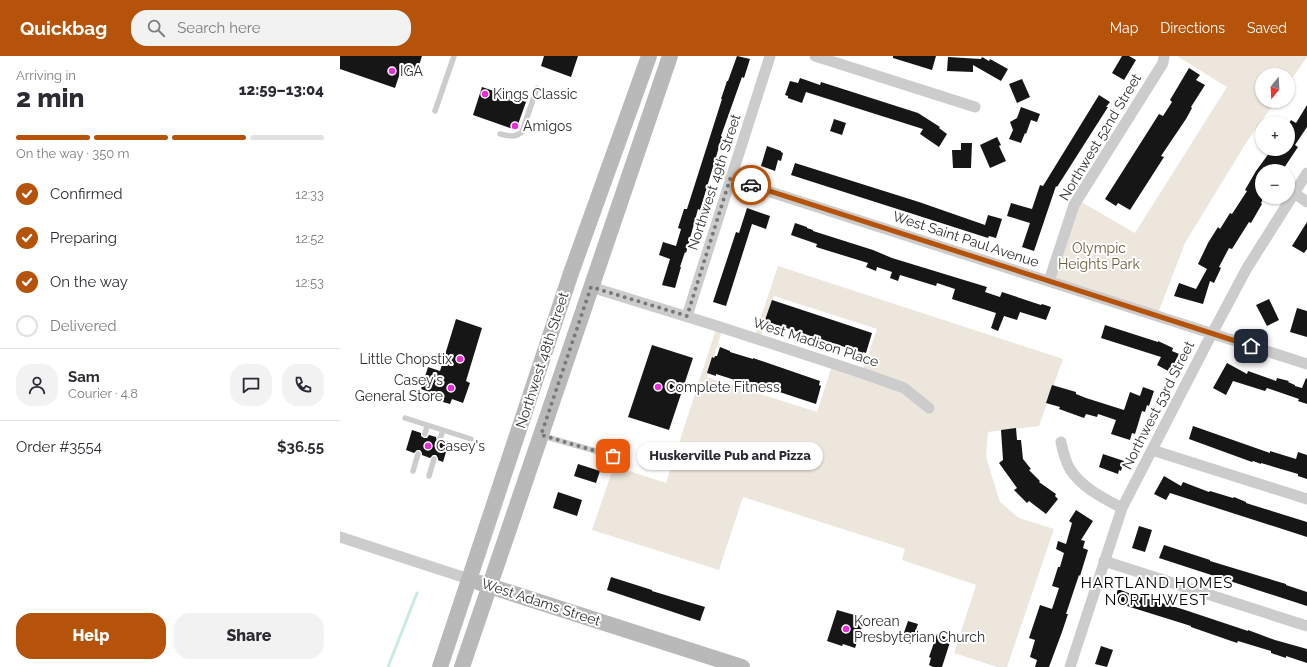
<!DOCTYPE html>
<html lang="en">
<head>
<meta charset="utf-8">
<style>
  :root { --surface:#fff; --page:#f2f2f3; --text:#2b2b33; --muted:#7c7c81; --line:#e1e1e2; --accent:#b45309 }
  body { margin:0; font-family:Raleway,sans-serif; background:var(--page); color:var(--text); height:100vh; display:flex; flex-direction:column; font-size:15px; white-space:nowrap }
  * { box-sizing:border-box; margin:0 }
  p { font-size:13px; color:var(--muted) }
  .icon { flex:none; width:22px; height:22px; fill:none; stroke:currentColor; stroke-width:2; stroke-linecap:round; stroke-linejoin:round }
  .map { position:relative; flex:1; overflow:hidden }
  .panel { display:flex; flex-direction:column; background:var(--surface); width:340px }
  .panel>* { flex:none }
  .needle { width:26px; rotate:198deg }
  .fabs { position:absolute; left:915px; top:12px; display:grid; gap:8px }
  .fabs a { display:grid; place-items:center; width:40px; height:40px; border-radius:50%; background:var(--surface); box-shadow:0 1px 3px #0004; font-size:20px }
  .pin { position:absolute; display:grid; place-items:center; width:34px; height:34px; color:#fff; margin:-17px; border-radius:8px; box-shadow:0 2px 6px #0006 }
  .courier { position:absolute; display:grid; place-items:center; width:40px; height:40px; margin:-20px; border:3px solid #b45309; border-radius:50%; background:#fff; color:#222; box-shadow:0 1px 5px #0007 }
  .bubble { position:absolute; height:28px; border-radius:14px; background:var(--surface); box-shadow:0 1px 3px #0004; font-size:13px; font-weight:800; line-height:28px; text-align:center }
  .head em { font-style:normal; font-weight:800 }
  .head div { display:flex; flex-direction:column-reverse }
  .head { display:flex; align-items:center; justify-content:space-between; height:68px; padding:0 16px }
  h1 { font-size:26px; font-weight:800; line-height:30px }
  .bar { display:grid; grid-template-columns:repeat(4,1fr); gap:6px 4px; align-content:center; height:48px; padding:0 16px }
  .bar i { height:5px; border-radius:3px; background:var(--line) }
  .bar .on { background:var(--accent) }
  .bar p { grid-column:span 4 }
  .line { display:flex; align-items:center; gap:10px; padding:0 16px; border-top:1px solid var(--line) }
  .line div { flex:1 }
  .round { display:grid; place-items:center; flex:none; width:42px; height:42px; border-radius:16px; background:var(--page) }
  ol { padding:0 16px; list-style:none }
  li { display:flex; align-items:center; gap:12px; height:44px }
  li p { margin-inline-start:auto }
  li .icon { padding:4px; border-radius:50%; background:var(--accent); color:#fff; stroke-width:4 }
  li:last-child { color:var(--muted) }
  li i { width:22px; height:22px; border:2px solid var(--line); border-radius:50% }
  .button { display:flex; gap:8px; margin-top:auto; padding:8px 16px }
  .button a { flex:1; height:46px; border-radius:16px; background:var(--accent); color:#fff; font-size:16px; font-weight:800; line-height:46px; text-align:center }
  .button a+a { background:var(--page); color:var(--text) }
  header { display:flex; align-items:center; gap:24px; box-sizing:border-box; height:56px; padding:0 20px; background:var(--accent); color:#fff }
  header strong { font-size:19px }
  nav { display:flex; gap:22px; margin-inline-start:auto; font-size:14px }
  .search { width:280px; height:36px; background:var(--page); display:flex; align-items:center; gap:10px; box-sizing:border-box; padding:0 14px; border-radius:16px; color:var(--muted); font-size:15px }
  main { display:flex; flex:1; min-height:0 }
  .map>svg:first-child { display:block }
  .green { fill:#ece6dc }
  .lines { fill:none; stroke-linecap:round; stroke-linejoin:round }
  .stream { stroke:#c7eddc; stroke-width:3 }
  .building { fill:#161616 }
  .service { stroke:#ccc; stroke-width:5.5 }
  .minor { stroke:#ccc; stroke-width:11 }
  .secondary { stroke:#b9b9b9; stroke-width:16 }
  .done { stroke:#787878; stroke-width:4; stroke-dasharray:0 7.2 }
  .route { stroke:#b45309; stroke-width:5 }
  .poi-dot { fill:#eb2cd9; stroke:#fff; stroke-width:1.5 }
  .labels { text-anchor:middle; stroke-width:4; stroke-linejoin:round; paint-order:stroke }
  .poi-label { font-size:14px; fill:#2f2f2f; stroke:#fff; text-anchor:start }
  .street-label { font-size:14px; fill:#2f2f2f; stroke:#fff }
  .park-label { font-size:14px; fill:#6c5d3a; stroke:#fff }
  .neighbourhood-label { font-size:15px; letter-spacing:1px; fill:#000; stroke:#fff }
</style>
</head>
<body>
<header>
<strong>Quickbag</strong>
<div class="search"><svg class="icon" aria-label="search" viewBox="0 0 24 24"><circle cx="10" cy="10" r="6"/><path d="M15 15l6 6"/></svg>Search here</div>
<nav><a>Map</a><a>Directions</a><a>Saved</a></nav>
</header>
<main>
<section class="panel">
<div class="head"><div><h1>2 min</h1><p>Arriving in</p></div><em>12:59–13:04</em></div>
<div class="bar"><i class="on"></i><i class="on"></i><i class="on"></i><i></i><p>On the way · 350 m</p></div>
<ol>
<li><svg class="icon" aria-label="check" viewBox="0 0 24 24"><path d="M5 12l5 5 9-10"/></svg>Confirmed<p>12:33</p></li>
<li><svg class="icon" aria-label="check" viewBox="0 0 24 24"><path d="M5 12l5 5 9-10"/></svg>Preparing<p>12:52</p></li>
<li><svg class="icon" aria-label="check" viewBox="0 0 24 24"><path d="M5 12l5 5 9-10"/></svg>On the way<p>12:53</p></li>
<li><i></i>Delivered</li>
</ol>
<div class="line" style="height:72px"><a class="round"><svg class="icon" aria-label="person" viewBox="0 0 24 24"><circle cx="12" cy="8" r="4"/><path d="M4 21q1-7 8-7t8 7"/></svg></a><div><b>Sam</b><p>Courier · 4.8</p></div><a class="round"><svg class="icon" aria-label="chat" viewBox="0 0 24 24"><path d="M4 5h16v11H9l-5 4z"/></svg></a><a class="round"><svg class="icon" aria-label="phone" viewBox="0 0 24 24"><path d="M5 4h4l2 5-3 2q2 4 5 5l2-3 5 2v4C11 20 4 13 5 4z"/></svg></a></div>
<div class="line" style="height:52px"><div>Order #3554</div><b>$36.55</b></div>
<div class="button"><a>Help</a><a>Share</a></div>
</section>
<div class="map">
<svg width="967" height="611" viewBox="0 0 967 611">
  <rect width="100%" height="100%" fill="#fff"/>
  <path class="green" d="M 837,0 L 967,0 L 967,1 L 948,28 L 948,19 L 922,19 L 922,45 L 936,45 L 906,87 L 845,187 L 817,260 L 709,225 L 738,144 L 795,177 L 887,31 Z
    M 438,210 L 723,303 L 699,370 L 648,376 L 646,401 L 660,446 L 679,462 L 714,473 L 667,611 L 657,611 L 614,597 L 636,529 L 562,504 L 565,493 L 403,441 L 379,514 L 252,474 L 274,410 L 326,427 L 377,270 L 383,272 L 367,321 L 477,356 L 493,307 L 522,316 L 537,273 L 434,240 L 420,284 L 414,282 Z"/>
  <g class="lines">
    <path class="stream" d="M 48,611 L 77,537"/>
  </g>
  <path class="building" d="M 0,0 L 82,0 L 75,22 L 60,17 L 55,32 L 0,13 Z
    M 204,0 L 238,0 L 231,21 L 201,10 Z
    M 397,0 L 410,3 L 404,22 L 402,21 L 381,80 L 382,81 L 360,154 L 358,153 L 346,197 L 345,196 L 340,211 L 341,211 L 335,232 L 322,229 L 330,203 L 319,199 L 323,186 L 336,190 L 341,173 L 338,172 L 344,153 L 347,153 L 382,43 L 381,43 L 387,25 L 388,25 Z
    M 553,0 L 596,0 L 592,14 L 553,2 Z
    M 782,0 L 789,0 L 796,4 L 784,24 L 772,17 Z
    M 608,1 L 641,3 L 642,1 L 649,5 L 650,3 L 668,13 L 661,25 L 633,9 L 633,16 L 607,15 Z
    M 849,12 L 860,19 L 856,24 L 865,29 L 851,51 L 852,52 L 846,63 L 821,100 L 824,101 L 790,154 L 778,147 L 776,150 L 765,143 L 819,58 L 823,60 L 832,46 L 830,44 Z
    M 460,22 L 480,29 L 481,26 L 578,57 L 600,71 L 599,72 L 607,78 L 599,91 L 580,78 L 583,73 L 529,56 L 466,36 L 462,47 L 448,42 L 448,40 L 445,39 L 450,25 L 458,27 Z
    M 682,23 L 690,41 L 677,47 L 669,28 Z
    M 142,31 L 186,46 L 176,74 L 133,59 Z
    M 759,39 L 770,46 L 766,51 L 768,51 L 717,131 L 716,130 L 694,195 L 682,191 L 690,167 L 667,160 L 671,147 L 692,153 L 700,129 L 703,130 Z
    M 967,49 L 967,71 L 955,89 L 958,91 L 942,115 L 922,115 L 922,145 L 921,147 L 922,148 L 911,167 L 909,166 L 892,193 L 889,192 L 879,211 L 881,212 L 874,227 L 870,225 L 863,248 L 834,240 L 839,227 L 856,233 L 867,213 L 858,208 L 868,187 L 878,171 L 880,173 L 890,157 L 892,158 L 907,135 L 905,134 L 916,115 L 932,93 L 948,93 L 948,69 L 951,64 L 956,67 Z
    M 681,51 L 700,58 L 697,66 L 691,64 L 686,78 L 685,77 L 681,87 L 669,83 L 673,74 L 670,66 L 677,62 Z
    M 494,63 L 506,67 L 502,79 L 490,75 Z
    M 657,81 L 661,89 L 659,90 L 666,105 L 650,112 L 640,89 Z
    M 621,87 L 632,87 L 631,112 L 613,112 L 612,94 L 621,94 Z
    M 427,90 L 441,95 L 441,96 L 443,97 L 441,105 L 438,104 L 435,115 L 421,110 Z
    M 455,107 L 579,146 L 645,169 L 648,159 L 662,163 L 656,182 L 649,180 L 648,182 L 451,119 Z
    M 407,152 L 430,160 L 426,173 L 412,168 L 386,250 L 373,246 L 396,176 L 399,177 Z
    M 967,166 L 967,193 L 964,197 L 952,190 Z
    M 455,167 L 467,171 L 467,172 L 473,174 L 473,175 L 533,194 L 552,202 L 647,231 L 645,236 L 660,241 L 662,236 L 701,249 L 702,248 L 711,251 L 706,264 L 680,256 L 677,264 L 664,260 L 658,275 L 651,272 L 656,257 L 612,243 L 615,233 L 597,227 L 596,230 L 560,219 L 558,225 L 550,222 L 552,216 L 537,211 L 536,215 L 526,211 L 528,207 L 476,191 L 477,188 L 451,179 Z
    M 929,243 L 939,264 L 927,270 L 916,249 Z
    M 432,244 L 532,277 L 526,297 L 523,296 L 523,297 L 428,266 L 428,265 L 425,264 Z
    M 957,252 L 967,255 L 967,281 L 950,276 Z
    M 116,263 L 142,272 L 126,325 L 130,327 L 123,347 L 112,343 L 110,348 L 103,346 L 104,341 L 81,333 L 88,311 L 100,315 Z
    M 765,269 L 818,286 L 818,285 L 833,292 L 832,295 L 839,298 L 830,316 L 817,309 L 821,301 L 761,282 Z
    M 312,289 L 353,302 L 329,374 L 288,361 Z
    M 380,291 L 390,295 L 390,296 L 413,303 L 413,302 L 480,325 L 479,329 L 481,330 L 476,348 L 421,330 L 419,334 L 410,331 L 411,329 L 398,325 L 376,318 L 376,320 L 367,317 L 372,301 L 374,302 L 375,300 L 377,300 Z
    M 887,307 L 907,318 L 908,315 L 936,325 L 937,322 L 949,325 L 948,326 L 955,329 L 955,330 L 962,332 L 966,322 L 967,323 L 967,348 L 958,345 L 959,343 L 927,332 L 925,335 L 893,325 L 886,339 L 873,332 Z
    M 712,329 L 736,336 L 736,338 L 746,342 L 784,354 L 790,336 L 800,340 L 803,331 L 814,335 L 809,350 L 807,349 L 805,356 L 802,355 L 795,378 L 792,377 L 790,384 L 771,378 L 776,364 L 758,358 L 757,361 L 746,358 L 744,362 L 719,353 L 720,351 L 706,347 Z
    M 853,370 L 930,397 L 930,395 L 956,403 L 958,396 L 967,399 L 967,423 L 958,420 L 958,418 L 921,407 L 921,408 L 913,405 L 912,406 L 849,383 Z
    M 676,372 L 677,384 L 681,384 L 683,403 L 691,413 L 689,414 L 700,425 L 699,426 L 716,438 L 715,440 L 718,443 L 706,458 L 689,445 L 687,447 L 674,434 L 677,432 L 659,407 L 663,404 L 661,374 Z
    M 72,374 L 81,377 L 81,380 L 84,382 L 87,382 L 89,379 L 96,381 L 97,386 L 99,387 L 102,386 L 104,384 L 109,386 L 103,406 L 98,404 L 98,402 L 96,399 L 93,399 L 90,402 L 82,399 L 82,397 L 80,394 L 77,394 L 74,397 L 66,394 Z
    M 763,398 L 784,405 L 781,415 L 779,414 L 778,418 L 759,411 Z
    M 238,408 L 260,415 L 256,427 L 234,420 Z
    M 824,420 L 841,430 L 843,426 L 869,436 L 870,435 L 893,442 L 894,441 L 906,446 L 906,447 L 967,466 L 967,481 L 830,437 L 826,444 L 814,438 Z
    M 218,436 L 242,444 L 237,460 L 213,452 Z
    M 736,454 L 753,465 L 741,484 L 745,485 L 743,492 L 748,494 L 740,520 L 739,519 L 726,558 L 728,558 L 722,576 L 709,611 L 695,611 L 697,604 L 690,601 L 695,584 L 689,582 L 700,549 L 712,553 L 719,532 L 712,530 L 718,511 L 720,511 L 724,497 L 716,493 L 718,485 L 726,488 L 732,467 L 729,465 Z
    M 799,470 L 812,474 L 805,496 L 792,492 Z
    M 824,489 L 870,504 L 870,505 L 946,528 L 946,529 L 967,536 L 967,550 L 819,502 Z
    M 271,521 L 312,534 L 312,535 L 365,551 L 360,565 L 267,534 Z
    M 778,533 L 791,538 L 842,553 L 908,575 L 908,574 L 935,584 L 967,593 L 967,607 L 946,600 L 946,602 L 931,597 L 931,595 L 898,585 L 897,587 L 851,571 L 851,570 L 774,546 Z
    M 497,554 L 525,562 L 515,592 L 503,588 L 502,590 L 487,585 Z
    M 568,565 L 578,568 L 571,588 L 561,585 Z
    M 597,578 L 611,583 L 602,611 L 593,611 L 589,609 L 591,602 L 589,601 Z
    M 761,590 L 773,594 L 767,611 L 755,608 Z"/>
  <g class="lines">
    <path class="service" d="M 95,55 L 114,0
      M 160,78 C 170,80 174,82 182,76 L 197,32
      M 65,362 L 131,383
      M 85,378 L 87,370
      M 203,380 L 273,400
      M 100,383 L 103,374
      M 73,415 L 78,398
      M 89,420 L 94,403"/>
    <path class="minor" d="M 475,0 L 635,51
      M 390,123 L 967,308
      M 954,137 L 967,146
      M 709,225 L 734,149 L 823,7 L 824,0
      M 251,231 L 377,270 L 522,317 L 564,332 L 589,352
      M 347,260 L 430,0
      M 721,386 C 723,395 725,405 730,413 C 741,431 763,442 782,452
      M 812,394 L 967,443
      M 0,481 L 129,523
      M 764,505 L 967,570
      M 730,611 L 782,452 L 867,287 L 907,212 L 967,117"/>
    <path class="secondary" d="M 140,527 L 402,611
      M 100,611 L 231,217 L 309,0
      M 122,611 L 330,0"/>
  </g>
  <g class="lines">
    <path class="done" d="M 273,400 L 201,379 L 251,231 L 347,260 L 390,123 L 411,129"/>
    <path class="route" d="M 411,129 L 911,290"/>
  </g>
  <g class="poi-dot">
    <circle cx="52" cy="15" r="4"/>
    <circle cx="145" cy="38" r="4"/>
    <circle cx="175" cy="70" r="4"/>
    <circle cx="120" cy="303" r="4"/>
    <circle cx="318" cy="331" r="4"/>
    <circle cx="111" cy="332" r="4"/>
    <circle cx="88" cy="390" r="4"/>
    <circle cx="506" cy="573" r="4"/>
  </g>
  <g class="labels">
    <g class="poi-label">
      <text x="60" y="20">IGA</text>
      <text x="153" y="43">Kings Classic</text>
      <text x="183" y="75">Amigos</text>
      <text x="112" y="308" text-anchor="end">Little Chopstix</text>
      <text x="103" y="329" text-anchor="end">Casey's<tspan x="103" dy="16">General Store</tspan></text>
      <text x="326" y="336">Complete Fitness</text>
      <text x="96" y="395">Casey's</text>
      <text x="514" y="570">Korean<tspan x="514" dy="16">Presbyterian Church</tspan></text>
    </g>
    <g class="street-label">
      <text transform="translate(760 81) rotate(-59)" y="5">Northwest 52nd Street</text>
      <text transform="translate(374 126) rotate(-72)" y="5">Northwest 49th Street</text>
      <text transform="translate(626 183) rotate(18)" y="5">West Saint Paul Avenue</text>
      <text transform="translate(476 286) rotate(18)" y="5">West Madison Place</text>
      <text transform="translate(202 304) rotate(-72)" y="5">Northwest 48th Street</text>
      <text transform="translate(818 349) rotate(-63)" y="5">Northwest 53rd Street</text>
      <text transform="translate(201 546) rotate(18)" y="5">West Adams Street</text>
    </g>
    <g class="park-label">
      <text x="759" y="197">Olympic<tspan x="759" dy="16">Heights Park</tspan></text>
    </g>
    <g class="neighbourhood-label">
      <text x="817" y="532">HARTLAND HOMES<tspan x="817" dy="17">NORTHWEST</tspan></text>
    </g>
  </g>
</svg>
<div class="fabs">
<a><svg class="needle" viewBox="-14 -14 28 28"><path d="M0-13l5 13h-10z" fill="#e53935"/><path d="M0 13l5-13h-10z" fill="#7c7c81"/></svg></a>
<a>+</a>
<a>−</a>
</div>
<div class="pin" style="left:273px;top:400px;background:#ea580c"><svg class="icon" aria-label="bag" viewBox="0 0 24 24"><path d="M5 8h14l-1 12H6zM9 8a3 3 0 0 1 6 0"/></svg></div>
<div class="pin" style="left:911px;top:290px;background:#1f2937"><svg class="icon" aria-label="home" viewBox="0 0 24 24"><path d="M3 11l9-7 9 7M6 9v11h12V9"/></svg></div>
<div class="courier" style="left:411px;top:129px"><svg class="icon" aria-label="car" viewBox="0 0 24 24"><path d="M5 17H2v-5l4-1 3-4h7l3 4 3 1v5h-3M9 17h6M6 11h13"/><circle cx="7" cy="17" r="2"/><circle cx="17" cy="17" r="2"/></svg></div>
<div class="bubble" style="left:297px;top:386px;width:186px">Huskerville Pub and Pizza</div>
</div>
</main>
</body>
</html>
